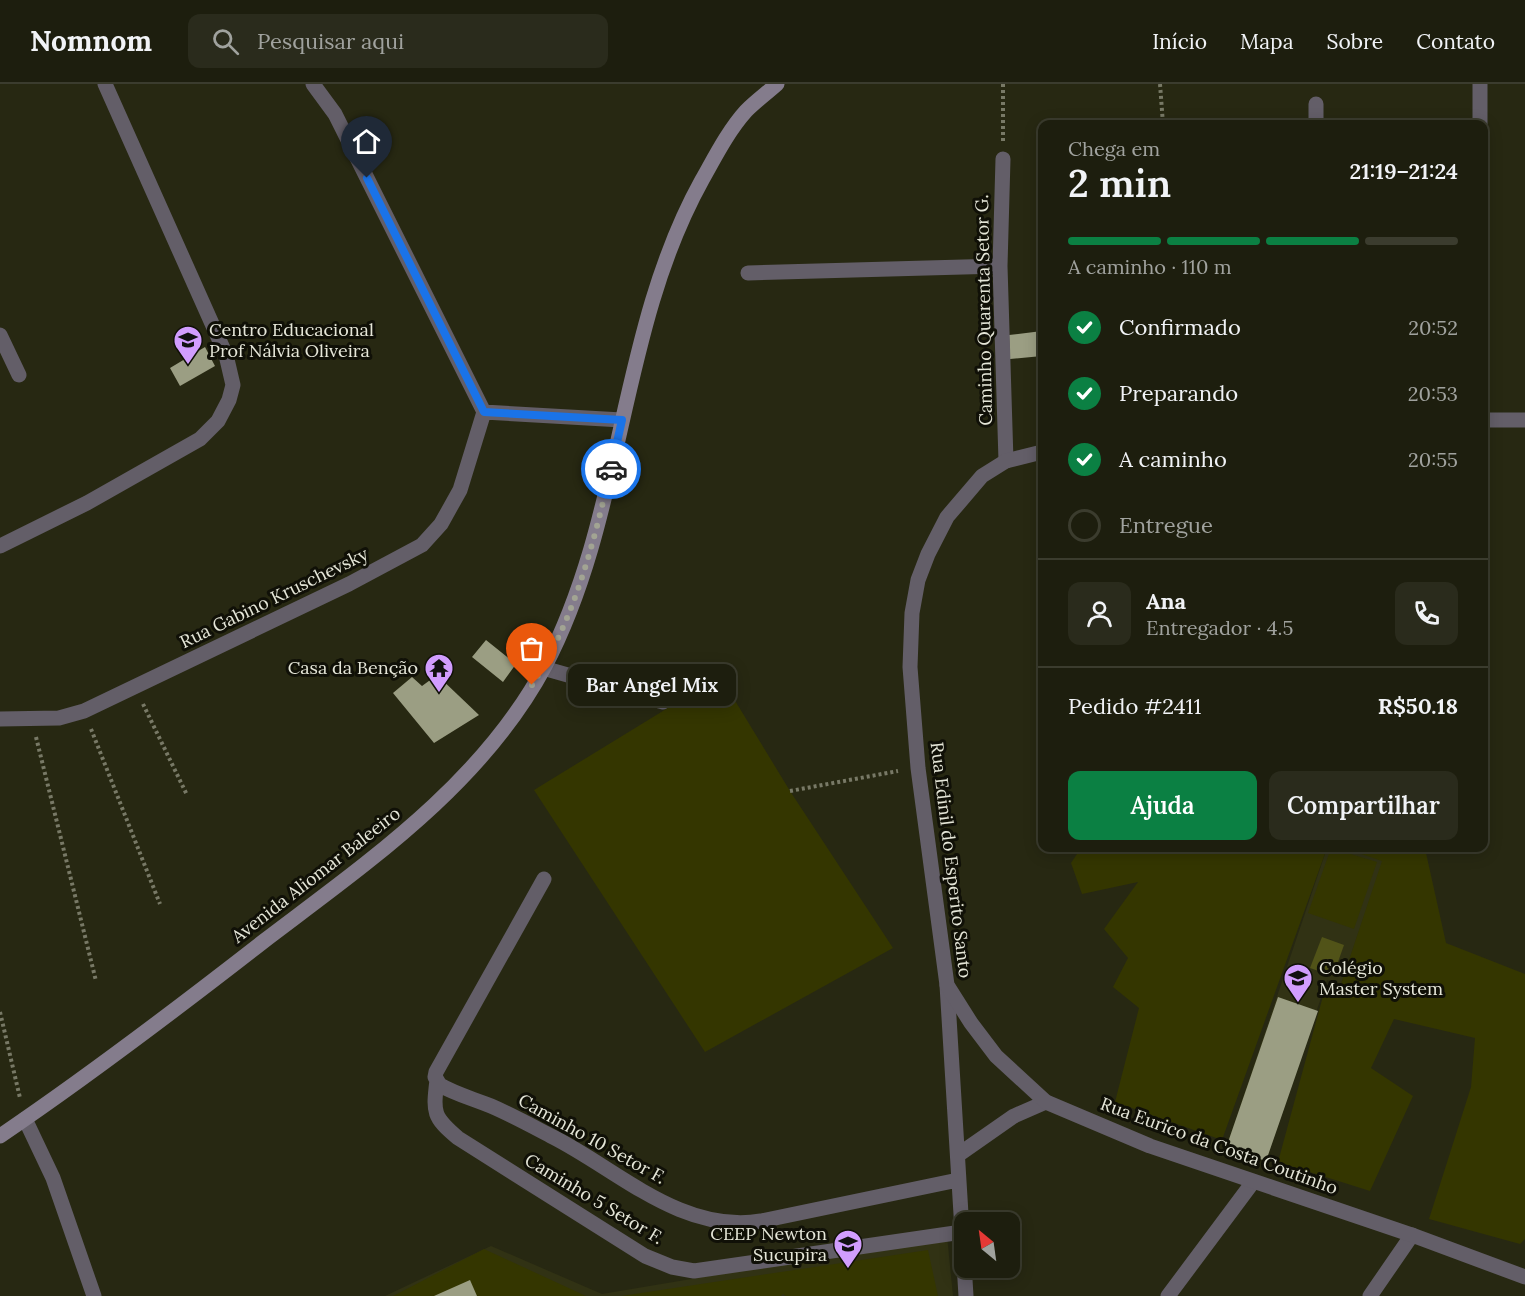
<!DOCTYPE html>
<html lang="pt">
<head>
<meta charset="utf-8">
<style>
  :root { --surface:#1d1e0e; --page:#2a2b1c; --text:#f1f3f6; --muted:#a0a29e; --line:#3b3c2e; --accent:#0b8043 }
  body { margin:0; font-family:Lora,serif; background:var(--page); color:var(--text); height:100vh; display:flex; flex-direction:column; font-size:22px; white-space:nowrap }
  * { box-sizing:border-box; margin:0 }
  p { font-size:20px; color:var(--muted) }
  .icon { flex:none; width:33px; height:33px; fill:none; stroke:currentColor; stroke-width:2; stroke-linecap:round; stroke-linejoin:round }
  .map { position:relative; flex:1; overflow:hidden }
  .side { position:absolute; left:1038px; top:36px; width:450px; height:732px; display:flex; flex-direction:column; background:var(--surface); border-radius:12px; box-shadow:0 3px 15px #0003,0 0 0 2px var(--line) }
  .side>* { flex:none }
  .needle { width:39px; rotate:331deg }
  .buttons { position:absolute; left:954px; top:1128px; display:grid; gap:12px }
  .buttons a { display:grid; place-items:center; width:66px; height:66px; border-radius:12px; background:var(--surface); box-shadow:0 3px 15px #0003,0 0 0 2px var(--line); font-size:30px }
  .pin { position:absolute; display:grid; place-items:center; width:51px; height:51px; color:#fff; margin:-62px -26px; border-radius:50% 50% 50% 0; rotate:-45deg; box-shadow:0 0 6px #0007 }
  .pin .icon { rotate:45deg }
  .courier { position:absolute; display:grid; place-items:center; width:60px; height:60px; margin:-30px; border:4px solid #1a73e8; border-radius:50%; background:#fff; color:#222; box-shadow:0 2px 8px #0007 }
  .bubble { position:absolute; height:42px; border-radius:12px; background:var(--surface); box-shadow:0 3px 15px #0003,0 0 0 2px var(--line); font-size:20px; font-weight:600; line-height:42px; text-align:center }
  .overview em { font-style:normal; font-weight:600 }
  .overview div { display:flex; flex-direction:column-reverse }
  .overview { display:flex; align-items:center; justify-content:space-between; height:102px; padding:0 30px }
  h1 { font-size:39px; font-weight:600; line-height:45px }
  .bar { display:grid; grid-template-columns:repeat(4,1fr); gap:9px 6px; align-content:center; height:72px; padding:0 30px }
  .bar i { height:8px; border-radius:4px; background:var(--line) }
  .bar .active { background:var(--accent) }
  .bar p { grid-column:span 4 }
  .line { display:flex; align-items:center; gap:15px; padding:0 30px; border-top:2px solid var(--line) }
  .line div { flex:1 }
  .round { display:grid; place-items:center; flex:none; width:63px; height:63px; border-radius:12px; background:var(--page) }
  ol { padding:0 30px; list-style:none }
  li { display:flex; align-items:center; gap:18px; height:66px }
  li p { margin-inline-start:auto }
  li .icon { padding:6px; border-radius:50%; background:var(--accent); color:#fff; stroke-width:4 }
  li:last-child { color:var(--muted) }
  li i { width:33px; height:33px; border:3px solid var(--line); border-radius:50% }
  .primary-button { display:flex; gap:12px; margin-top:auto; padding:12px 30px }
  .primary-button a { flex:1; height:69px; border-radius:12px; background:var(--accent); color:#fff; font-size:24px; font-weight:600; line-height:69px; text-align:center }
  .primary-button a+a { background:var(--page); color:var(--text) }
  header { display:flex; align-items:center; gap:36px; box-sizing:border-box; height:84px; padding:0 30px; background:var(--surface); border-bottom:2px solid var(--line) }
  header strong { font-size:28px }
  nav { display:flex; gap:33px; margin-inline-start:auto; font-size:21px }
  .search { width:420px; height:54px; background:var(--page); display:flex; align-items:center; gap:15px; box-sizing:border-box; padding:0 21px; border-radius:12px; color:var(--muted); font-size:22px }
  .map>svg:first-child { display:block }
  .built { fill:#313214 }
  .green { fill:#343600 }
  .water { fill:#515318 }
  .building { fill:#9b9e83 }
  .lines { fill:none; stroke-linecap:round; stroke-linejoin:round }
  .path { stroke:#787966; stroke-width:4; stroke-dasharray:3 3; stroke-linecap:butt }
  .minor { stroke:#635e68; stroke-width:15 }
  .tertiary { stroke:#635e68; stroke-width:15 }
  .secondary { stroke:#847c8c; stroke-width:15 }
  .done { stroke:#a2a493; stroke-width:6; stroke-dasharray:0 10.8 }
  .route { stroke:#1a73e8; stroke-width:8 }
  .labels { text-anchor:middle; stroke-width:6; stroke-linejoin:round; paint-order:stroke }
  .street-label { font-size:18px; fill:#e5e6d8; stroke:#101007 }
  .poi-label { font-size:18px; fill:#e5e6d8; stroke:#101007; text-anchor:start }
</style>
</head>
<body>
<header>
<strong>Nomnom</strong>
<div class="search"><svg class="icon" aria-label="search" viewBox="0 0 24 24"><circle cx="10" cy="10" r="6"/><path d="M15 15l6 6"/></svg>Pesquisar aqui</div>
<nav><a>Início</a><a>Mapa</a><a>Sobre</a><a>Contato</a></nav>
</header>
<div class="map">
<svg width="1525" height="1212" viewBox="0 0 1525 1212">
  <rect width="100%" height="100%" fill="#272812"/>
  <path class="built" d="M 1327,764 L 1344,764 L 1383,776 L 1341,900 L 1327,896 L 1266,1077 L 1226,1064 Z
    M 947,1152 L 953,1212 L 385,1212 L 491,1162 L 602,1210 Z"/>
  <path class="green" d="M 720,592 L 790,707 L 893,864 L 705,968 L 534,706 Z
    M 1081,764 L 1327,764 L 1222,1056 L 1115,1018 L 1139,924 L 1113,903 L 1128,874 L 1104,845 L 1138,798 L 1082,810 L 1071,779 Z
    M 1331,764 L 1377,778 L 1354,845 L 1308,829 Z
    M 1344,764 L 1413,764 L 1426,769 L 1446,859 L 1525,890 L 1525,1155 L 1520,1160 L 1429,1135 L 1471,1003 L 1475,954 L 1394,935 L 1371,984 L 1413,1012 L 1370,1107 L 1278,1078 L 1326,901 L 1341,900 L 1382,777 Z
    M 484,1165 L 586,1212 L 393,1212 Z
    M 928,1166 L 938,1212 L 786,1212 L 783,1210 L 781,1212 L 621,1212 Z"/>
  <path class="water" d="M 1322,853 L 1344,861 L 1333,892 L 1310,884 Z"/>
  <path class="building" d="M 1042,247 L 1042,272 L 1010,275 L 1009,251 Z
    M 205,263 L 215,282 L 180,302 L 170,284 Z
    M 486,556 L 516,580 L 503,598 L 472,573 Z
    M 437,591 L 479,631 L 434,659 L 393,609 L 412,593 L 422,602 Z
    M 1278,913 L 1318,927 L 1266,1077 L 1226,1064 Z
    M 470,1196 L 477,1212 L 434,1212 Z"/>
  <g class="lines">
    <path class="path" d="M 1003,0 L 1003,57
      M 1160,0 L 1163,40
      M 143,620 L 187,711
      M 91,645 L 160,820
      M 36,653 L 96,897
      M 790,707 L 898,687
      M 0,928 L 20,1014"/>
    <path class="minor" d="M 1480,0 L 1480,40
      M 1316,20 L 1316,40
      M 1003,75 L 1000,182 L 1006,377
      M 748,189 L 1000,182
      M 0,251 L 19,291
      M 484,328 L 622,336
      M 543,584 L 663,618
      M 0,635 L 59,634 L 84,627 L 349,500 L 422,461 L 441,440 L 460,406 L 484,328 L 335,30 L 313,0
      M 544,795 L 436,988 L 435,993 L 440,1001 C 455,1010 474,1015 491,1022 C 512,1031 532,1042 553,1053 C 618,1086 682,1150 761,1137 L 958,1096
      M 947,901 L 966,1212
      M 437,996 C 433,1029 433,1033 458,1054 L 645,1172 L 672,1183 L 694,1187 L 962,1148
      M 25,1035 L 53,1094 L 94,1212
      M 958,1071 L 1014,1032 L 1046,1018
      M 1168,1212 L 1253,1098
      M 1370,1212 L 1412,1151"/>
    <path class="tertiary" d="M 1484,336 L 1525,336
      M 1042,368 L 1006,377 L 982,392 L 947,433 L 928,470 L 918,496 L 912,529 L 910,583 L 918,684 L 947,901 L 971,939 L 996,972 L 1046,1018 L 1150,1062 L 1412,1151 L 1525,1193
      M 0,462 L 87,419 L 200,355 L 218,337 L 229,316 L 233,301 L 226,271 L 105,0"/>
    <path class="secondary" d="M 0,1052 C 90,991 178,924 264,857 C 368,778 482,700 545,582 C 625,429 618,247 702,96 C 715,73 728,47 746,27 C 756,17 767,9 777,0"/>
  </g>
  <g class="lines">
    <path class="done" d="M 532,601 C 575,535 593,461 611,385"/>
    <path class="route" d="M 367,94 L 484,328 L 622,336 L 611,385"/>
  </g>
  <defs>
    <g id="school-pin" transform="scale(1.5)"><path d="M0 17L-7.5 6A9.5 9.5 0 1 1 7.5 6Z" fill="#d19dfe" stroke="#101007"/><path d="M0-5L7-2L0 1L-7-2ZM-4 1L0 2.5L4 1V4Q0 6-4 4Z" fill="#111"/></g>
    <g id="temple-pin" transform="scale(1.5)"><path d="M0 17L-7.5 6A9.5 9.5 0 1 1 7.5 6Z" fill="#d19dfe" stroke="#101007"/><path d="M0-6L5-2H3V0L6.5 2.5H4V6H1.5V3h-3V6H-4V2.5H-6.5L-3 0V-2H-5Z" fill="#111"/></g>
  </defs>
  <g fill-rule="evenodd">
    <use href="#school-pin" x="188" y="256"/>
    <use href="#temple-pin" x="439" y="584"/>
    <use href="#school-pin" x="1298" y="894"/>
    <use href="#school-pin" x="848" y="1160"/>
  </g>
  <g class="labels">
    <g class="street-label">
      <text transform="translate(984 226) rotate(-91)" y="6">Caminho Quarenta Setor G.</text>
      <text transform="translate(274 514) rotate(-26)" y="6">Rua Gabino Kruschevsky</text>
      <text transform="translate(951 776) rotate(83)" y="6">Rua Edinil do Esperito Santo</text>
      <text transform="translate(316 791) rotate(-38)" y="6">Avenida Aliomar Baleeiro</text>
      <text transform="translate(592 1055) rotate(29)" y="6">Caminho 10 Setor F.</text>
      <text transform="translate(1219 1062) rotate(20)" y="6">Rua Eurico da Costa Coutinho</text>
      <text transform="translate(594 1115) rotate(31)" y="6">Caminho 5 Setor F.</text>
    </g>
    <g class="poi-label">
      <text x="209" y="252">Centro Educacional<tspan x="209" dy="21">Prof Nálvia Oliveira</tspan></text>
      <text x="418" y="590" text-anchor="end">Casa da Benção</text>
      <text x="1319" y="890">Colégio<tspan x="1319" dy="21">Master System</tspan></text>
      <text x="827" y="1156" text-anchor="end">CEEP Newton<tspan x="827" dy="21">Sucupira</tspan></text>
    </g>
  </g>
</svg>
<div class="buttons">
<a><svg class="needle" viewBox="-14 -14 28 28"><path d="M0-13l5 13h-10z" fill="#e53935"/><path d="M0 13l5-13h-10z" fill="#a0a29e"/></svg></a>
</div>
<div class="pin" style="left:532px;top:601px;background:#ea580c"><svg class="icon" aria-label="bag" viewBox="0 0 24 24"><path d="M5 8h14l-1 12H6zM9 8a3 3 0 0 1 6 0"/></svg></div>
<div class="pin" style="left:367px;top:94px;background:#1f2937"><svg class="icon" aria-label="home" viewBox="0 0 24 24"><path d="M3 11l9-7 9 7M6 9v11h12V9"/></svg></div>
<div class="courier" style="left:611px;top:385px"><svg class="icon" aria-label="car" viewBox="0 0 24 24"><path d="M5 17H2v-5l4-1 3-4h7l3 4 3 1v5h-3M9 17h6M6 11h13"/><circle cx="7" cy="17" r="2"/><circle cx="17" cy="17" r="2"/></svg></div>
<div class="bubble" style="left:568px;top:580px;width:168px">Bar Angel Mix</div>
<section class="side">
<div class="overview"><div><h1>2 min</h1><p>Chega em</p></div><em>21:19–21:24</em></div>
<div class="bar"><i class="active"></i><i class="active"></i><i class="active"></i><i></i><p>A caminho · 110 m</p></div>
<ol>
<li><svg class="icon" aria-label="check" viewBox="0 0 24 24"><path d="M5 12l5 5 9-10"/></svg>Confirmado<p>20:52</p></li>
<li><svg class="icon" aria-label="check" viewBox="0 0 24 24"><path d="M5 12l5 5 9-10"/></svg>Preparando<p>20:53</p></li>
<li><svg class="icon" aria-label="check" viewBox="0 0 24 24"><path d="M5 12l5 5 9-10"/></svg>A caminho<p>20:55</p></li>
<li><i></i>Entregue</li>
</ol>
<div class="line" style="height:108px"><a class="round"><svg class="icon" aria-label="person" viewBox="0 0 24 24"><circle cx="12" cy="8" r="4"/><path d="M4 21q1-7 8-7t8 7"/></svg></a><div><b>Ana</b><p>Entregador · 4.5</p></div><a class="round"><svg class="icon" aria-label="phone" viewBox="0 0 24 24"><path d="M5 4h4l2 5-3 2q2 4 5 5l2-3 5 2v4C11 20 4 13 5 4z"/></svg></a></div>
<div class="line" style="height:78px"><div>Pedido #2411</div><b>R$50.18</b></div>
<div class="primary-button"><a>Ajuda</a><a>Compartilhar</a></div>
</section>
</div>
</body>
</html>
